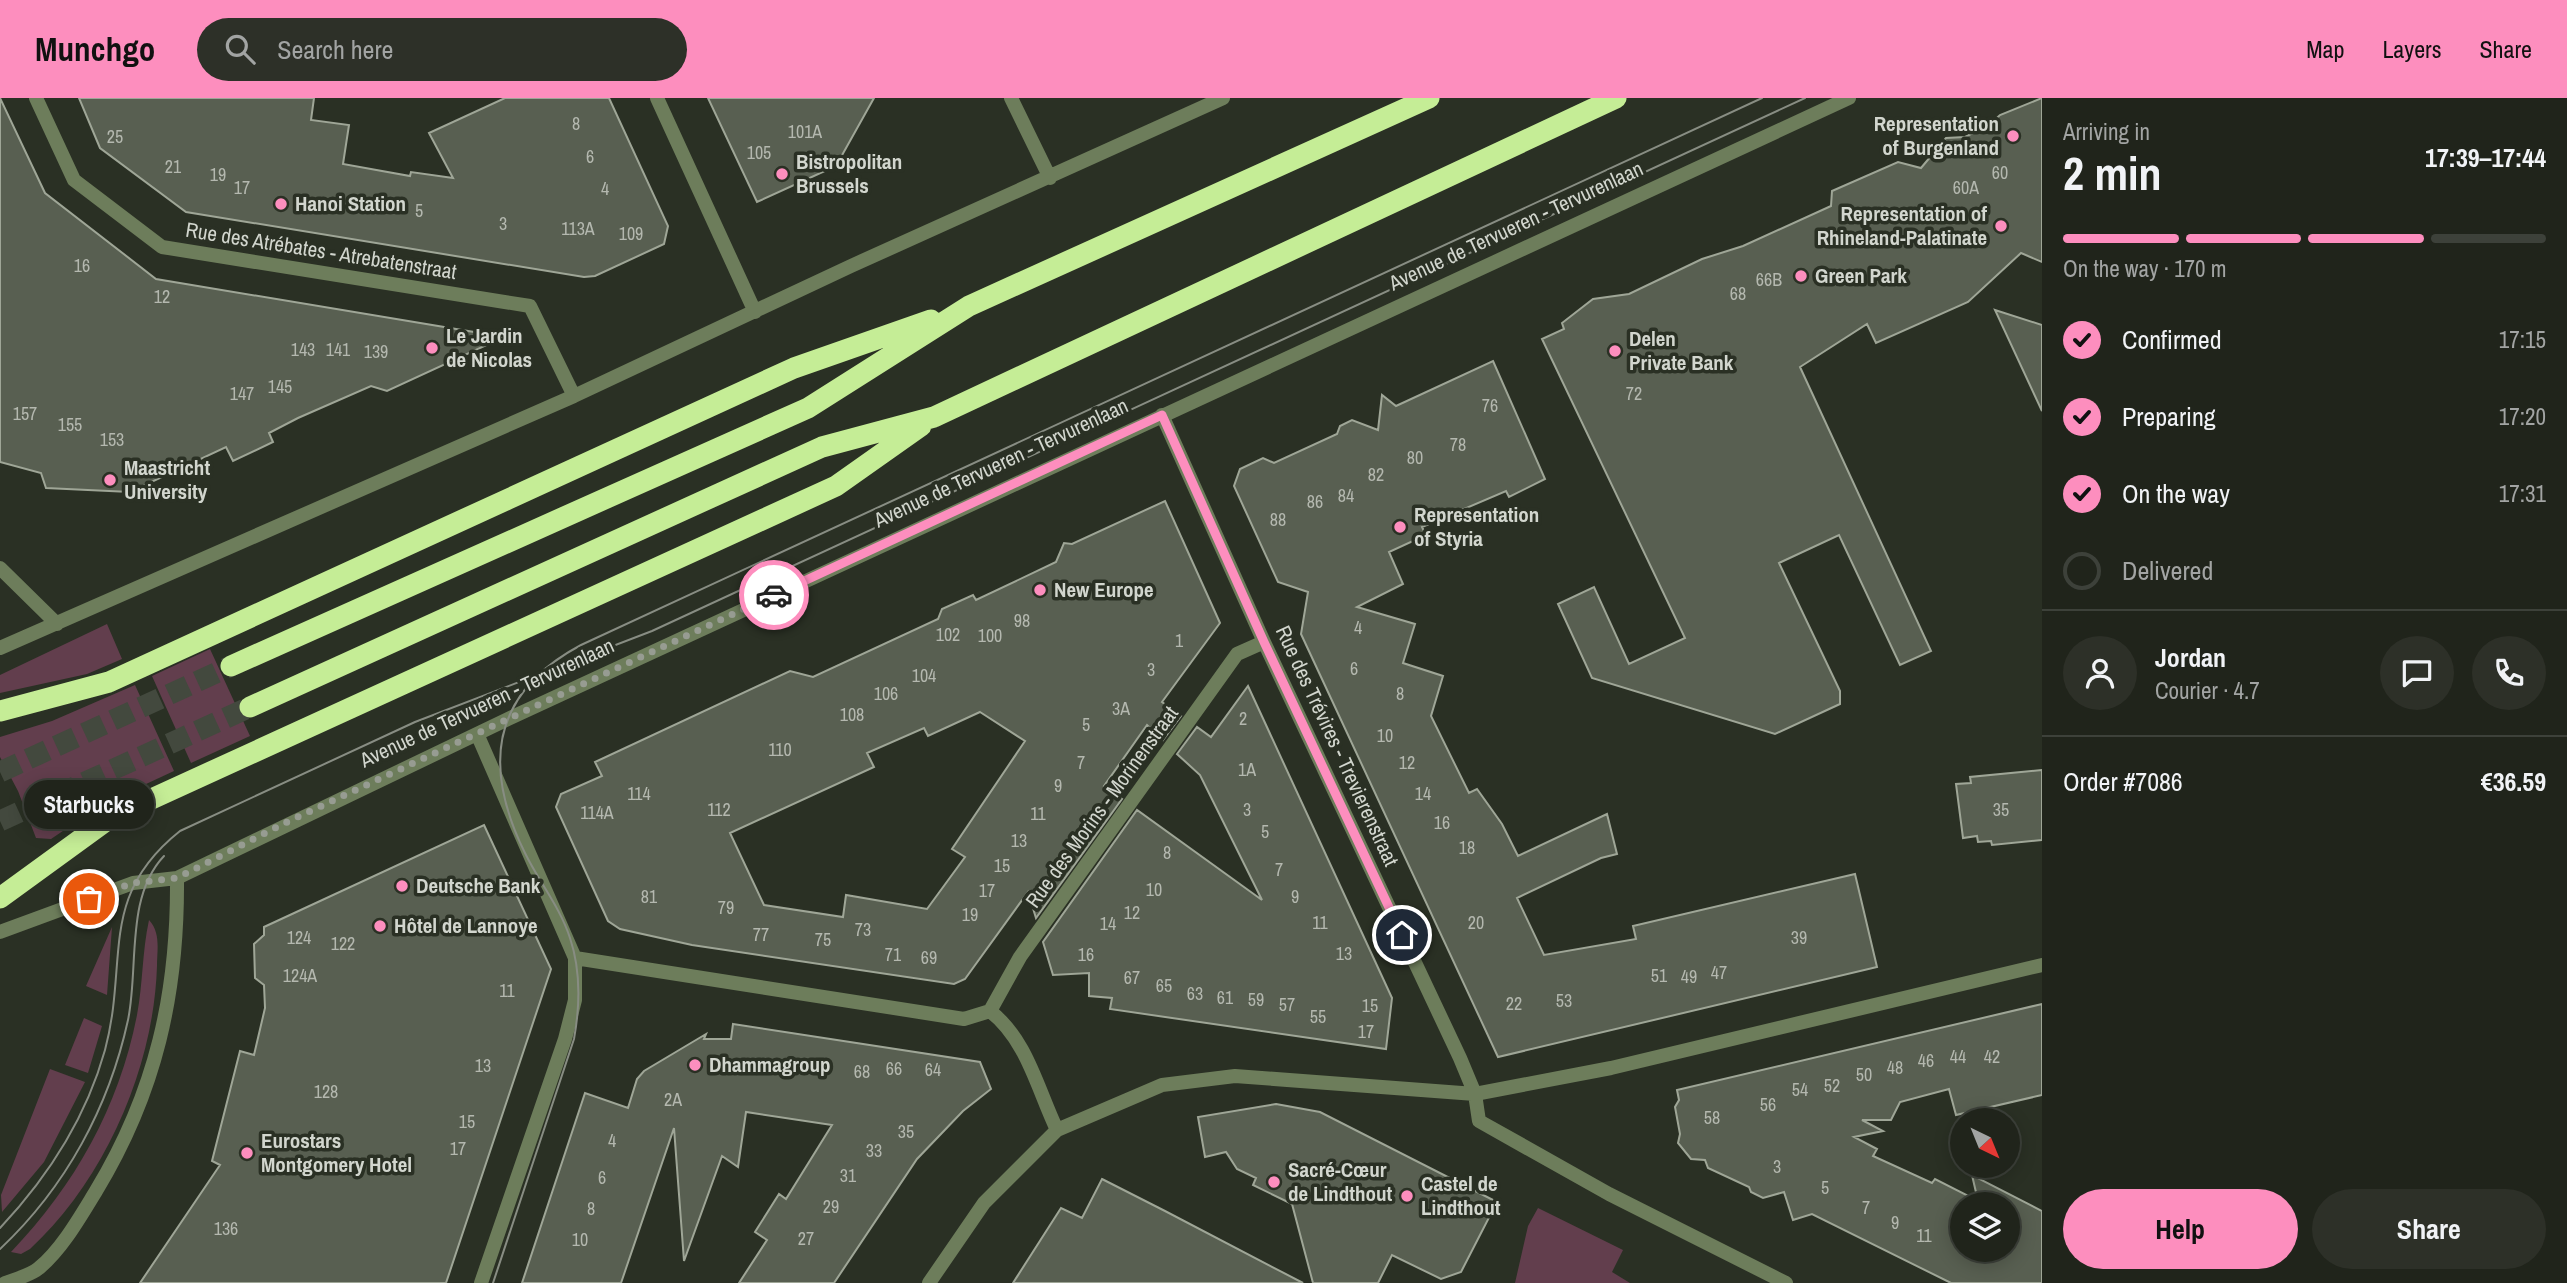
<!DOCTYPE html>
<html lang="en">
<head>
<meta charset="utf-8">
<style>
  :root { --surface:#20241b; --page:#2d3028; --text:#f1f3f6; --muted:#a2a4a3; --line:#3d413a; --accent:#fd8ebe }
  body { margin:0; font-family:"Archivo Narrow",sans-serif; background:var(--page); color:var(--text); height:100vh; display:flex; flex-direction:column; font-size:26px; white-space:nowrap }
  * { box-sizing:border-box; margin:0 }
  p { font-size:23px; color:var(--muted) }
  .icon { flex:none; width:38px; height:38px; fill:none; stroke:currentColor; stroke-width:2; stroke-linecap:round; stroke-linejoin:round }
  .map { position:relative; flex:1; overflow:hidden }
  .sheet { display:flex; flex-direction:column; background:var(--surface); width:525px }
  .sheet>* { flex:none }
  .needle { width:46px; rotate:137deg }
  .controls { position:absolute; left:1950px; top:1010px; display:grid; gap:14px }
  .controls a { display:grid; place-items:center; width:70px; height:70px; border-radius:50%; background:var(--surface); box-shadow:0 4px 18px #0003,0 0 0 2px var(--line); font-size:35px }
  .pin { position:absolute; display:grid; place-items:center; width:60px; height:60px; color:#fff; margin:-30px; border:4px solid #fff; border-radius:50%; box-shadow:0 2px 7px #0007 }
  .courier { position:absolute; display:grid; place-items:center; width:70px; height:70px; margin:-35px; border:5px solid #fd8ebe; border-radius:50%; background:#fff; color:#222; box-shadow:0 2px 9px #0007 }
  .bubble { position:absolute; height:49px; border-radius:24px; background:var(--surface); box-shadow:0 4px 18px #0003,0 0 0 2px var(--line); font-size:23px; font-weight:700; line-height:49px; text-align:center }
  .head em { font-style:normal; font-weight:700 }
  .head div { display:flex; flex-direction:column-reverse }
  .head { display:flex; align-items:center; justify-content:space-between; height:119px; padding:0 21px }
  h1 { font-size:46px; font-weight:700; line-height:52px }
  .bar { display:grid; grid-template-columns:repeat(4,1fr); gap:10px 7px; align-content:center; height:84px; padding:0 21px }
  .bar i { height:9px; border-radius:5px; background:var(--line) }
  .bar .on { background:var(--accent) }
  .bar p { grid-column:span 4 }
  .line { display:flex; align-items:center; gap:18px; padding:0 21px; border-top:2px solid var(--line) }
  .line div { flex:1 }
  .round { display:grid; place-items:center; flex:none; width:74px; height:74px; border-radius:37px; background:var(--page) }
  ol { padding:0 21px; list-style:none }
  li { display:flex; align-items:center; gap:21px; height:77px }
  li p { margin-inline-start:auto }
  li .icon { padding:7px; border-radius:50%; background:var(--accent); color:#111; stroke-width:4 }
  li:last-child { color:var(--muted) }
  li i { width:38px; height:38px; border:4px solid var(--line); border-radius:50% }
  .action { display:flex; gap:14px; margin-top:auto; padding:14px 21px }
  .action a { flex:1; height:80px; border-radius:42px; background:var(--accent); color:#111; font-size:28px; font-weight:700; line-height:80px; text-align:center }
  .action a+a { background:var(--page); color:var(--text) }
  header { display:flex; align-items:center; gap:42px; box-sizing:border-box; height:98px; padding:0 35px; background:var(--accent); color:#111 }
  header strong { font-size:33px }
  nav { display:flex; gap:38px; margin-inline-start:auto; font-size:24px }
  .search { width:490px; height:63px; background:var(--page); display:flex; align-items:center; gap:18px; box-sizing:border-box; padding:0 24px; border-radius:38px; color:var(--muted); font-size:26px }
  main { display:flex; flex:1; min-height:0 }
  .map>svg:first-child { display:block }
  .green { fill:#623e4d }
  .building { fill:#585f51; stroke:#9fa697; stroke-width:2; fill-rule:evenodd }
  .lines { fill:none; stroke-linecap:round; stroke-linejoin:round }
  .highway-tunnel { stroke:#43493e; stroke-width:21; stroke-dasharray:21 10; stroke-linecap:butt }
  .street { stroke:#6d7d5b; stroke-width:14 }
  .highway { stroke:#c5ed96; stroke-width:21 }
  .tram { stroke:#888d83; stroke-width:2 }
  .done { stroke:#979c92; stroke-width:7; stroke-dasharray:0 12.6 }
  .route { stroke:#fd8ebe; stroke-width:9 }
  .poi-dot { fill:#fd8ebe; stroke:#2a3024; stroke-width:2.5 }
  .labels { text-anchor:middle; stroke-width:7; stroke-linejoin:round; paint-order:stroke }
  .number-label { font-size:18px; fill:#b4b8af }
  .poi-label { font-size:21px; font-weight:bold; fill:#d2d6ce; stroke:#2a3024; text-anchor:start }
  .street-label { font-size:21px; fill:#d2d6ce; stroke:#2a3024 }
</style>
</head>
<body>
<header>
<strong>Munchgo</strong>
<div class="search"><svg class="icon" aria-label="search" viewBox="0 0 24 24"><circle cx="10" cy="10" r="6"/><path d="M15 15l6 6"/></svg>Search here</div>
<nav><a>Map</a><a>Layers</a><a>Share</a></nav>
</header>
<main>
<div class="map">
<svg width="2042" height="1185" viewBox="0 0 2042 1185">
  <rect width="100%" height="100%" fill="#2a3024"/>
  <path class="green" d="M 107,526 L 122,561 L 87,576 L 0,595 L 0,577 Z
    M 210,551 L 250,638 L 191,665 L 152,578 Z
    M 135,587 L 174,673 L 103,706 L 51,741 L 36,740 L 18,693 L 0,659 L 0,639 L 52,623 Z
    M 149,822 C 161,835 157,852 157,868 C 154,969 105,1082 30,1151 L 21,1156 L 11,1154 C 75,1087 119,1009 137,917 C 143,886 142,854 149,822 Z
    M 112,829 L 107,897 L 86,888 Z
    M 84,920 L 102,928 L 88,975 L 65,967 Z
    M 50,971 L 85,984 L 44,1064 L 2,1114 L 1,1097 Z
    M 1538,1110 L 1623,1152 L 1612,1174 L 1630,1185 L 1515,1185 L 1528,1128 Z"/>
  <path class="building" d="M 0,0 L 45,95 L 156,181 L 504,239 L 387,293 L 371,288 L 298,320 L 269,335 L 273,344 L 233,363 L 226,349 L 130,394 L 46,390 L 41,375 L 0,364 Z
    M 79,0 L 314,0 L 311,22 L 349,27 L 343,66 L 410,78 L 411,74 L 453,80 L 429,35 L 505,0 L 609,0 L 668,128 L 664,146 L 595,178 L 584,179 L 186,114 L 100,50 Z
    M 708,0 L 874,0 L 836,68 L 757,104 Z
    M 2042,0 L 2042,164 L 2021,155 L 1968,204 L 1876,245 L 1867,226 L 1800,269 L 1931,553 L 1900,567 L 1839,437 L 1779,465 L 1840,593 L 1840,606 L 1775,636 L 1592,580 L 1558,506 L 1594,489 L 1629,566 L 1685,540 L 1542,241 L 1564,231 L 1562,225 L 1593,201 L 1629,196 L 1702,161 L 1743,148 L 1831,108 L 1832,93 L 1898,64 L 1921,70 L 1946,40 L 1965,39 L 1988,28 L 2000,17 Z
    M 1995,212 L 2042,227 L 2042,313 Z
    M 1493,263 L 1545,381 L 1509,399 L 1506,393 L 1422,429 L 1426,437 L 1389,454 L 1403,486 L 1357,509 L 1415,526 L 1403,565 L 1443,578 L 1431,618 L 1469,695 L 1477,691 L 1502,726 L 1518,758 L 1607,716 L 1617,756 L 1601,760 L 1517,800 L 1544,857 L 1636,841 L 1633,828 L 1855,776 L 1877,869 L 1498,959 L 1301,536 L 1308,494 L 1278,484 L 1234,388 L 1240,371 L 1263,360 L 1274,365 L 1337,336 L 1340,328 L 1352,322 L 1378,332 L 1382,297 L 1396,308 Z
    M 1165,403 L 1220,525 L 1162,604 L 1181,618 L 1163,642 L 1147,627 L 1104,688 L 1122,701 L 1036,820 L 1028,794 L 965,881 L 954,886 L 692,847 L 620,831 L 608,823 L 556,709 L 561,696 L 602,678 L 595,664 L 790,573 L 813,579 L 938,521 L 942,511 L 973,497 L 976,502 L 1056,464 L 1064,445 L 1072,446 ZM 980,614 L 1025,643 L 952,751 L 965,759 L 927,811 L 846,797 L 843,819 L 764,807 L 730,735 L 874,669 L 867,655 L 924,630 L 928,638 Z
    M 1248,588 L 1392,900 L 1386,951 L 1110,911 L 1112,900 L 1089,898 L 1089,875 L 1053,877 L 1043,844 L 1137,712 L 1262,802 L 1200,677 L 1177,656 L 1197,629 L 1211,639 Z
    M 2042,672 L 2042,742 L 1992,747 L 1991,743 L 1978,744 L 1977,738 L 1963,740 L 1956,686 L 1971,685 L 1970,679 Z
    M 484,727 L 551,871 L 446,1185 L 140,1185 L 220,1067 L 212,1063 L 240,953 L 254,957 L 265,910 L 264,887 L 255,880 L 254,846 L 264,837 L 264,829 Z
    M 2042,906 L 2042,997 L 1956,1017 L 1949,991 L 1900,1004 L 1891,1022 L 1862,1022 L 1883,1033 L 1854,1039 L 1877,1051 L 1873,1058 L 1932,1085 L 1935,1081 L 1978,1103 L 1972,1077 L 2042,1113 L 2042,1185 L 1951,1185 L 1812,1116 L 1793,1122 L 1784,1094 L 1763,1100 L 1751,1094 L 1749,1089 L 1708,1070 L 1705,1062 L 1691,1061 L 1678,1045 L 1680,1036 L 1675,1009 L 1679,1002 L 1677,992 ZM 1962,1106 L 2007,1106 L 2007,1152 L 1962,1152 Z
    M 733,926 L 980,964 L 991,991 L 963,1013 L 917,1061 L 834,1185 L 739,1185 L 767,1142 L 755,1134 L 779,1096 L 786,1101 L 832,1027 L 746,1014 L 738,1069 L 722,1058 L 684,1163 L 674,1030 L 621,1185 L 522,1185 L 585,995 L 628,1010 L 637,981 L 644,973 L 706,936 L 704,941 L 731,941 Z
    M 1276,1006 L 1320,1014 L 1497,1104 L 1461,1174 L 1441,1181 L 1392,1157 L 1378,1185 L 1313,1185 L 1292,1106 L 1253,1087 L 1256,1080 L 1237,1071 L 1226,1054 L 1205,1059 L 1198,1019 Z
    M 1102,1081 L 1165,1113 L 1303,1185 L 1013,1185 L 1061,1110 L 1082,1120 Z"/>
  <g class="lines">
    <path class="highway-tunnel" d="M 0,674 L 231,568
      M 0,723 L 250,609"/>
    <path class="street" d="M 36,0 L 74,82 L 162,149 L 530,208 L 574,298
      M 657,0 L 755,214
      M 1011,0 L 1050,80
      M 1162,317 L 1264,544 L 1460,960 L 1475,996 L 1479,1023 L 1609,1096 L 1786,1185
      M 0,470 L 57,526
      M 0,550 L 574,298 L 851,168 L 1223,0
      M 478,638 L 575,860 L 575,902 L 565,941 L 481,1185
      M 0,834 L 133,785 L 177,780 L 508,621 L 1849,0
      M 575,860 L 964,921 L 990,913 C 1027,942 1037,990 1057,1032
      M 990,913 L 1020,859 L 1237,556 L 1264,544
      M 5,1185 C 16,1181 31,1177 39,1170 C 62,1151 80,1119 96,1093 C 156,994 178,895 177,780
      M 929,1185 L 984,1105 L 1057,1032 L 1162,987 L 1235,978 L 1475,996 L 1611,970 L 2042,867"/>
    <path class="highway" d="M 231,568 L 808,310 L 969,208 L 1429,0
      M 250,609 L 822,349 L 934,319 L 1616,0
      M 0,613 L 109,584 L 794,270 L 931,222
      M 0,800 L 110,720 L 836,388 L 921,328"/>
    <path class="tram" d="M 0,1130 C 48,1079 86,1020 105,952 C 129,862 97,799 180,733 L 415,624 L 652,533 L 1805,0
      M 0,1151 C 66,1089 109,1009 128,922 C 139,870 125,799 164,758
      M 493,1185 L 574,941 C 580,908 581,873 570,840 C 560,809 539,784 525,755 C 482,668 491,595 581,547 L 1762,0"/>
  </g>
  <g class="lines">
    <path class="done" d="M 89,801 L 133,785 L 177,780 L 287,724 L 774,497"/>
    <path class="route" d="M 774,497 L 1162,317 L 1264,544 L 1402,837"/>
  </g>
  <g class="poi-dot">
    <circle cx="2013" cy="38" r="7"/>
    <circle cx="782" cy="76" r="7"/>
    <circle cx="281" cy="106" r="7"/>
    <circle cx="2001" cy="128" r="7"/>
    <circle cx="1801" cy="178" r="7"/>
    <circle cx="432" cy="250" r="7"/>
    <circle cx="1615" cy="253" r="7"/>
    <circle cx="110" cy="382" r="7"/>
    <circle cx="1400" cy="429" r="7"/>
    <circle cx="1040" cy="492" r="7"/>
    <circle cx="402" cy="788" r="7"/>
    <circle cx="380" cy="828" r="7"/>
    <circle cx="695" cy="967" r="7"/>
    <circle cx="247" cy="1055" r="7"/>
    <circle cx="1274" cy="1084" r="7"/>
    <circle cx="1407" cy="1098" r="7"/>
  </g>
  <g class="labels">
    <g class="number-label">
      <text x="576" y="32">8</text>
      <text x="805" y="40">101A</text>
      <text x="115" y="45">25</text>
      <text x="759" y="61">105</text>
      <text x="590" y="65">6</text>
      <text x="173" y="75">21</text>
      <text x="2000" y="81">60</text>
      <text x="218" y="83">19</text>
      <text x="242" y="96">17</text>
      <text x="1966" y="96">60A</text>
      <text x="605" y="97">4</text>
      <text x="419" y="119">5</text>
      <text x="503" y="132">3</text>
      <text x="578" y="137">113A</text>
      <text x="631" y="142">109</text>
      <text x="82" y="174">16</text>
      <text x="1769" y="188">66B</text>
      <text x="1738" y="202">68</text>
      <text x="162" y="205">12</text>
      <text x="303" y="258">143</text>
      <text x="338" y="258">141</text>
      <text x="376" y="260">139</text>
      <text x="280" y="295">145</text>
      <text x="242" y="302">147</text>
      <text x="1634" y="302">72</text>
      <text x="1490" y="314">76</text>
      <text x="25" y="322">157</text>
      <text x="70" y="333">155</text>
      <text x="112" y="348">153</text>
      <text x="1458" y="353">78</text>
      <text x="1415" y="366">80</text>
      <text x="1376" y="383">82</text>
      <text x="1346" y="404">84</text>
      <text x="1315" y="410">86</text>
      <text x="1278" y="428">88</text>
      <text x="1022" y="529">98</text>
      <text x="1358" y="536">4</text>
      <text x="948" y="543">102</text>
      <text x="990" y="544">100</text>
      <text x="1179" y="549">1</text>
      <text x="1354" y="577">6</text>
      <text x="1151" y="578">3</text>
      <text x="924" y="584">104</text>
      <text x="886" y="602">106</text>
      <text x="1400" y="602">8</text>
      <text x="1121" y="617">3A</text>
      <text x="852" y="623">108</text>
      <text x="1243" y="627">2</text>
      <text x="1086" y="633">5</text>
      <text x="1385" y="644">10</text>
      <text x="780" y="658">110</text>
      <text x="1081" y="671">7</text>
      <text x="1407" y="671">12</text>
      <text x="1247" y="678">1A</text>
      <text x="1058" y="694">9</text>
      <text x="639" y="702">114</text>
      <text x="1423" y="702">14</text>
      <text x="719" y="718">112</text>
      <text x="1247" y="718">3</text>
      <text x="2001" y="718">35</text>
      <text x="597" y="721">114A</text>
      <text x="1038" y="722">11</text>
      <text x="1442" y="731">16</text>
      <text x="1265" y="740">5</text>
      <text x="1019" y="749">13</text>
      <text x="1467" y="756">18</text>
      <text x="1167" y="761">8</text>
      <text x="1002" y="774">15</text>
      <text x="1279" y="778">7</text>
      <text x="1154" y="798">10</text>
      <text x="987" y="799">17</text>
      <text x="649" y="805">81</text>
      <text x="1295" y="805">9</text>
      <text x="726" y="816">79</text>
      <text x="1132" y="821">12</text>
      <text x="970" y="823">19</text>
      <text x="1320" y="831">11</text>
      <text x="1476" y="831">20</text>
      <text x="1108" y="832">14</text>
      <text x="863" y="838">73</text>
      <text x="761" y="843">77</text>
      <text x="299" y="846">124</text>
      <text x="1799" y="846">39</text>
      <text x="823" y="848">75</text>
      <text x="343" y="852">122</text>
      <text x="1344" y="862">13</text>
      <text x="893" y="863">71</text>
      <text x="1086" y="863">16</text>
      <text x="929" y="866">69</text>
      <text x="1719" y="881">47</text>
      <text x="300" y="884">124A</text>
      <text x="1659" y="884">51</text>
      <text x="1689" y="885">49</text>
      <text x="1132" y="886">67</text>
      <text x="1164" y="894">65</text>
      <text x="507" y="899">11</text>
      <text x="1195" y="902">63</text>
      <text x="1225" y="906">61</text>
      <text x="1256" y="908">59</text>
      <text x="1564" y="909">53</text>
      <text x="1514" y="912">22</text>
      <text x="1287" y="913">57</text>
      <text x="1370" y="914">15</text>
      <text x="1318" y="925">55</text>
      <text x="1366" y="940">17</text>
      <text x="1958" y="965">44</text>
      <text x="1992" y="965">42</text>
      <text x="1926" y="969">46</text>
      <text x="483" y="974">13</text>
      <text x="1895" y="976">48</text>
      <text x="894" y="977">66</text>
      <text x="933" y="978">64</text>
      <text x="862" y="980">68</text>
      <text x="1864" y="983">50</text>
      <text x="1832" y="994">52</text>
      <text x="1800" y="998">54</text>
      <text x="326" y="1000">128</text>
      <text x="673" y="1008">2A</text>
      <text x="1768" y="1013">56</text>
      <text x="1712" y="1026">58</text>
      <text x="467" y="1030">15</text>
      <text x="906" y="1040">35</text>
      <text x="612" y="1049">4</text>
      <text x="458" y="1057">17</text>
      <text x="874" y="1059">33</text>
      <text x="1777" y="1075">3</text>
      <text x="848" y="1084">31</text>
      <text x="602" y="1086">6</text>
      <text x="1825" y="1096">5</text>
      <text x="831" y="1115">29</text>
      <text x="1866" y="1116">7</text>
      <text x="591" y="1117">8</text>
      <text x="1895" y="1131">9</text>
      <text x="226" y="1137">136</text>
      <text x="1924" y="1144">11</text>
      <text x="806" y="1147">27</text>
      <text x="580" y="1148">10</text>
    </g>
    <g class="poi-label">
      <text x="1999" y="33" text-anchor="end">Representation<tspan x="1999" dy="24">of Burgenland</tspan></text>
      <text x="796" y="71">Bistropolitan<tspan x="796" dy="24">Brussels</tspan></text>
      <text x="295" y="113">Hanoi Station</text>
      <text x="1987" y="123" text-anchor="end">Representation of<tspan x="1987" dy="24">Rhineland-Palatinate</tspan></text>
      <text x="1815" y="185">Green Park</text>
      <text x="446" y="245">Le Jardin<tspan x="446" dy="24">de Nicolas</tspan></text>
      <text x="1629" y="248">Delen<tspan x="1629" dy="24">Private Bank</tspan></text>
      <text x="124" y="377">Maastricht<tspan x="124" dy="24">University</tspan></text>
      <text x="1414" y="424">Representation<tspan x="1414" dy="24">of Styria</tspan></text>
      <text x="1054" y="499">New Europe</text>
      <text x="416" y="795">Deutsche Bank</text>
      <text x="394" y="835">Hôtel de Lannoye</text>
      <text x="709" y="974">Dhammagroup</text>
      <text x="261" y="1050">Eurostars<tspan x="261" dy="24">Montgomery Hotel</tspan></text>
      <text x="1288" y="1079">Sacré-Cœur<tspan x="1288" dy="24">de Lindthout</tspan></text>
      <text x="1421" y="1093">Castel de<tspan x="1421" dy="24">Lindthout</tspan></text>
    </g>
    <g class="street-label">
      <text transform="translate(1516 128) rotate(-25)" y="7">Avenue de Tervueren - Tervurenlaan</text>
      <text transform="translate(321 153) rotate(9)" y="7">Rue des Atrébates - Atrebatenstraat</text>
      <text transform="translate(1001 365) rotate(-25)" y="7">Avenue de Tervueren - Tervurenlaan</text>
      <text transform="translate(487 605) rotate(-25)" y="7">Avenue de Tervueren - Tervurenlaan</text>
      <text transform="translate(1337 648) rotate(65)" y="7">Rue des Trévires - Trevierenstraat</text>
      <text transform="translate(1102 709) rotate(-54)" y="7">Rue des Morins - Morinenstraat</text>
    </g>
  </g>
</svg>
<div class="controls">
<a><svg class="needle" viewBox="-14 -14 28 28"><path d="M0-13l5 13h-10z" fill="#e53935"/><path d="M0 13l5-13h-10z" fill="#a2a4a3"/></svg></a>
<a><svg class="icon" aria-label="layers" viewBox="0 0 24 24"><path d="M12 4l9 5-9 5-9-5zM3 14l9 5 9-5"/></svg></a>
</div>
<div class="pin" style="left:89px;top:801px;background:#ea580c"><svg class="icon" aria-label="bag" viewBox="0 0 24 24"><path d="M5 8h14l-1 12H6zM9 8a3 3 0 0 1 6 0"/></svg></div>
<div class="pin" style="left:1402px;top:837px;background:#1f2937"><svg class="icon" aria-label="home" viewBox="0 0 24 24"><path d="M3 11l9-7 9 7M6 9v11h12V9"/></svg></div>
<div class="courier" style="left:774px;top:497px"><svg class="icon" aria-label="car" viewBox="0 0 24 24"><path d="M5 17H2v-5l4-1 3-4h7l3 4 3 1v5h-3M9 17h6M6 11h13"/><circle cx="7" cy="17" r="2"/><circle cx="17" cy="17" r="2"/></svg></div>
<div class="bubble" style="left:24px;top:682px;width:130px">Starbucks</div>
</div>
<section class="sheet">
<div class="head"><div><h1>2 min</h1><p>Arriving in</p></div><em>17:39–17:44</em></div>
<div class="bar"><i class="on"></i><i class="on"></i><i class="on"></i><i></i><p>On the way · 170 m</p></div>
<ol>
<li><svg class="icon" aria-label="check" viewBox="0 0 24 24"><path d="M5 12l5 5 9-10"/></svg>Confirmed<p>17:15</p></li>
<li><svg class="icon" aria-label="check" viewBox="0 0 24 24"><path d="M5 12l5 5 9-10"/></svg>Preparing<p>17:20</p></li>
<li><svg class="icon" aria-label="check" viewBox="0 0 24 24"><path d="M5 12l5 5 9-10"/></svg>On the way<p>17:31</p></li>
<li><i></i>Delivered</li>
</ol>
<div class="line" style="height:126px"><a class="round"><svg class="icon" aria-label="person" viewBox="0 0 24 24"><circle cx="12" cy="8" r="4"/><path d="M4 21q1-7 8-7t8 7"/></svg></a><div><b>Jordan</b><p>Courier · 4.7</p></div><a class="round"><svg class="icon" aria-label="chat" viewBox="0 0 24 24"><path d="M4 5h16v11H9l-5 4z"/></svg></a><a class="round"><svg class="icon" aria-label="phone" viewBox="0 0 24 24"><path d="M5 4h4l2 5-3 2q2 4 5 5l2-3 5 2v4C11 20 4 13 5 4z"/></svg></a></div>
<div class="line" style="height:91px"><div>Order #7086</div><b>€36.59</b></div>
<div class="action"><a>Help</a><a>Share</a></div>
</section>
</main>
</body>
</html>
